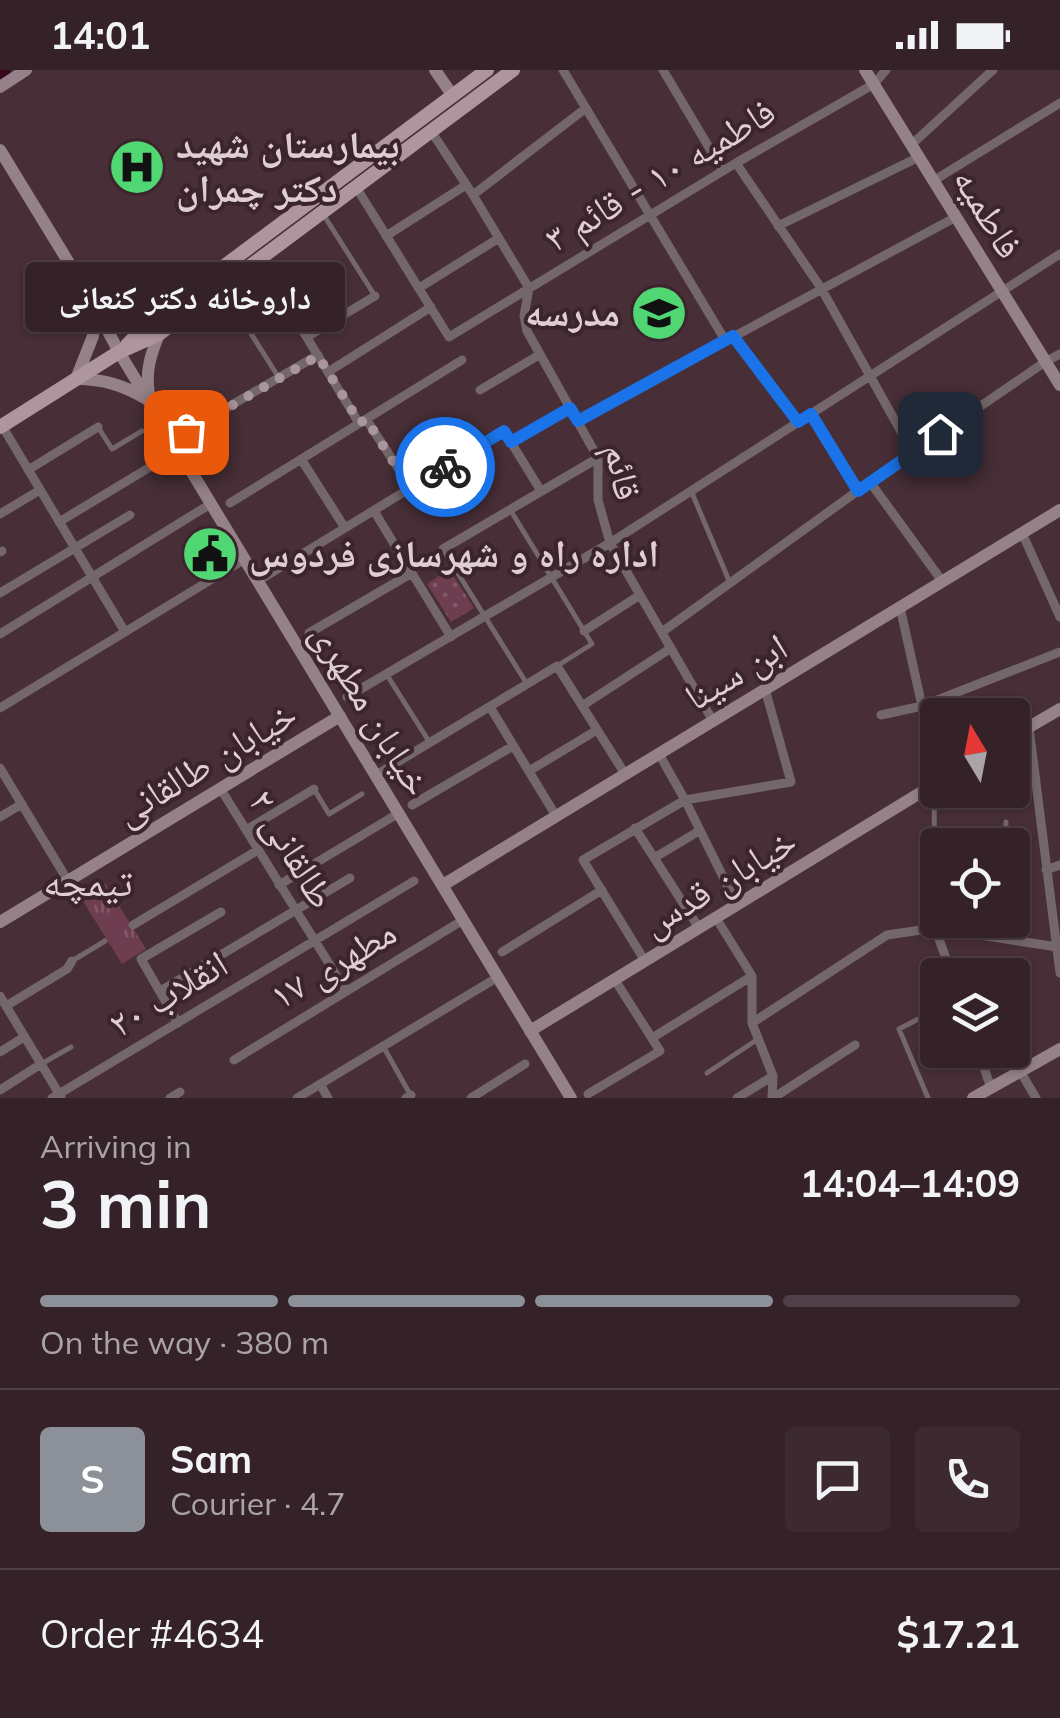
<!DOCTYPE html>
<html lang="en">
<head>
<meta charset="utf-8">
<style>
  :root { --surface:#352229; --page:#3d2a31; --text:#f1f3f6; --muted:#aaa4a8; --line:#4f3f46; --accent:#8c9099 }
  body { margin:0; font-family:Mulish,"Noto Naskh Arabic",sans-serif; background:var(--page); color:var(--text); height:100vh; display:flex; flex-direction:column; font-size:38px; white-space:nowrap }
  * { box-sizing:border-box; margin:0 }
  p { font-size:32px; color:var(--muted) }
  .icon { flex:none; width:55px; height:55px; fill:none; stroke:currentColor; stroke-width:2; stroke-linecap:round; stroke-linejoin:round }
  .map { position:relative; height:1028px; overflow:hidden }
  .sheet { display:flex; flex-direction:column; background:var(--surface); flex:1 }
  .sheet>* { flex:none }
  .needle { width:65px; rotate:350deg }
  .tools { position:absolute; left:920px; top:628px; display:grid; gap:20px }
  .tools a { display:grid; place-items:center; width:110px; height:110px; border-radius:10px; background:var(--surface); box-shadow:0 2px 8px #0004,0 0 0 2px var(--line); font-size:50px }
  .pin { position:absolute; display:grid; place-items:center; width:85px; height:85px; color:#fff; margin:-42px; border-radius:20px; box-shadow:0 5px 15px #0006 }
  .courier { position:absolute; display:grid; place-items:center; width:100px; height:100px; margin:-50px; border:8px solid #1a73e8; border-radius:50%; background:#fff; color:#222; box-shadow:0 2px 12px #0007 }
  .bubble { position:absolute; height:70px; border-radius:10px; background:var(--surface); box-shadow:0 2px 8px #0004,0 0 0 2px var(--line); font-size:32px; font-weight:700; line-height:70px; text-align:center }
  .head em { font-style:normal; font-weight:700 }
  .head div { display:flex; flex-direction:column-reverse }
  .head { display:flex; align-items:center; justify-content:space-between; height:170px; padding:0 40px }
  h1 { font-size:65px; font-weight:700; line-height:75px }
  .bar { display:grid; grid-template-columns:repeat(4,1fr); gap:15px 10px; align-content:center; height:120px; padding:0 40px }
  .bar i { height:12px; border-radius:8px; background:var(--line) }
  .bar .on { background:var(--accent) }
  .bar p { grid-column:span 4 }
  .line { display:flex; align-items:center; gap:25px; padding:0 40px; border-top:2px solid var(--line) }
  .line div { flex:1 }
  .round { display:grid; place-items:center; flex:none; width:105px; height:105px; border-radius:10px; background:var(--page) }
  .status { display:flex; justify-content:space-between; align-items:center; height:70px; padding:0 50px; background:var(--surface); direction:ltr }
  .status svg { height:28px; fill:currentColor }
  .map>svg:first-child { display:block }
  .grass { fill:url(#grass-dots) }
  .park { fill:url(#park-tufts) }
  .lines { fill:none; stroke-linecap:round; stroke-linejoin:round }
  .river { stroke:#37081e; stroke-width:20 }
  .lane { stroke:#74676b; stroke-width:5 }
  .street { stroke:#74676b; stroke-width:9 }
  .secondary { stroke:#958188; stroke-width:12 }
  .primary { stroke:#af969e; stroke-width:14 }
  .done { stroke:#a9959c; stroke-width:10; stroke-dasharray:0 18 }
  .route { stroke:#1a73e8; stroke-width:12 }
  .labels { text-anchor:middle; stroke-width:8; stroke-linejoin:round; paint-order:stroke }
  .poi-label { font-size:38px; font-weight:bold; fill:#decdd3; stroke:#3c242d; text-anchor:start }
  .street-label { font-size:38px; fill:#decdd3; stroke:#3c242d }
  .neighbourhood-label { font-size:40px; fill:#decdd3; stroke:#3c242d }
</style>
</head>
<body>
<div class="status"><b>14:01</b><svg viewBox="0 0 49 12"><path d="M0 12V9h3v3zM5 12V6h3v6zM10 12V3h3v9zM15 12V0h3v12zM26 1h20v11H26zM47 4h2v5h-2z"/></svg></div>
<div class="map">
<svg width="1060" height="1028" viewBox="0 0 1060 1028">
  <defs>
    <pattern id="grass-dots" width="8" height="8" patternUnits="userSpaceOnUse" patternTransform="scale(2.5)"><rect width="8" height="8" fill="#6e3d50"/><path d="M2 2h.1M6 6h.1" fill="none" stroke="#825868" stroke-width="1.8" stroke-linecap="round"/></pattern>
    <pattern id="park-tufts" width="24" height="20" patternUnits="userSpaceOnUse" patternTransform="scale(2.5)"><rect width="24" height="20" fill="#6e3d50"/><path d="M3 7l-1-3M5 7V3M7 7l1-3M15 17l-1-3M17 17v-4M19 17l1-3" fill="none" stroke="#825868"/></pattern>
  </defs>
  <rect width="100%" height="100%" fill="#472e37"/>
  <path class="grass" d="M 449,499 L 474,538 L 451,552 L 427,514 Z"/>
  <path class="park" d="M 105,813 L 146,879 L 122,894 L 81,828 Z"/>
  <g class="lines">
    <path class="river" d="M 0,0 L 1,0"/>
    <path class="lane" d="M 323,144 L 375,226
      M 233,235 L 279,308
      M 98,357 L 112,379 L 142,361
      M 692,423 L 730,513
      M 511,441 L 592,574 L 557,596
      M 444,481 L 527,614
      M 387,605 L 430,673
      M 934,716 L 935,858
      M 314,719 L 329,744 L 362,724
      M 1005,775 L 1006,752
      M 1000,868 L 1001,850
      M 72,891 L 105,871
      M 383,976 L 411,1026
      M 43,993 L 71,977
      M 707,1003 L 758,969
      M 928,1028 L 899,959 L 938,939"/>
    <path class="street" d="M 563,0 L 725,270
      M 663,0 L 723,101
      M 431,61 L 473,125 L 529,218 L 524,246 L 527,261 L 598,388 L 598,430 L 610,473 L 713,651
      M 911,75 L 993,0
      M 736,93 L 821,218 L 913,383
      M 933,111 L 1060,33
      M 356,117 L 449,267 L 736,93 L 874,14 L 886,0
      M 473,125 L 586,38
      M 778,156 L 919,87
      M 386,166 L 466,115
      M 259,189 L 359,353
      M 419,218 L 499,168
      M 733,266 L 798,352
      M 307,267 L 375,226
      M 328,302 L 431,237
      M 480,320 L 539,285
      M 811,344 L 858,421
      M 366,349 L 411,418
      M 577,351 L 956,147
      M 1,354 L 125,562
      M 173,369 L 318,285
      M 511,372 L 570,337
      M 301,389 L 345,458
      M 28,400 L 98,357
      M 870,412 L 942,511
      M 230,433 L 462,290
      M 374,441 L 451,567
      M 0,444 L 40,420
      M 59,452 L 160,391
      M 1022,463 L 1060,547
      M 443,479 L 598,388
      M 0,482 L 2,481
      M 258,511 L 504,361 L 541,421
      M 0,523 L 130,445
      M 900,537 L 922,636 L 934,714
      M 584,561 L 640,525
      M 662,562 L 870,412 L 1045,292 L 1060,284
      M 309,563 L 412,503
      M 0,564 L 212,433
      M 347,627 L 610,473 L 1060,184
      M 582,636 L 671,578
      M 490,637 L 556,746
      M 0,638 L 245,489
      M 881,645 L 922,636 L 1060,582
      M 1029,657 L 1060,903
      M 659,684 L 685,730 L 737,835
      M 0,698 L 68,811
      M 529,701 L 597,660
      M 376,705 L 557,596 L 625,704
      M 220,718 L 346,921
      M 412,735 L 513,676
      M 0,747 L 22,734
      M 635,758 L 699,858
      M 246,760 L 314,719
      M 654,788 L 699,761
      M 1046,800 L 1060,795
      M 279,815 L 399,743
      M 716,848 L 752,906
      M 133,855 L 258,780
      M 935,858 L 952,905
      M 502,882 L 602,820
      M 645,891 L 583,790 L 685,730 L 791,712 L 765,619
      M 752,906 L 752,953 L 773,1006 L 772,1028
      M 160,921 L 350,808
      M 0,926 L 61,1027
      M 6,936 L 67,899 L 72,891
      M 178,953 L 141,889 L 221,842
      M 752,953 L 887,865 L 935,858 L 1057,877
      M 652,968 L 752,906
      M 978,980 L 991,1018
      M 0,982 L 24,967
      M 234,990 L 463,850
      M 1020,1001 L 1036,1028
      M 320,1014 L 328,1028
      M 0,1020 L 41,994
      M 588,1024 L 660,981 L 615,910
      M 52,1028 L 414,811
      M 170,1028 L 180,1022
      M 297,1028 L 498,907
      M 406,1028 L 411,1025
      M 471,1028 L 525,994
      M 737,1028 L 773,1006
      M 773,1028 L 855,975"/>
    <path class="secondary" d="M 435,0 L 453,26
      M 865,0 L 1060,315
      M 0,17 L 26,0
      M 0,80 L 91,229 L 119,282 L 571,1028
      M 95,233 C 111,249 130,253 152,250
      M 94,243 L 93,266 L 76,309 C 103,309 124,315 148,330
      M 149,324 C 145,301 151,284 159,264
      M 1012,667 L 1060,639
      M 443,815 L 1060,440
      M 0,852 L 340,646
      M 530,961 L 938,712
      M 973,1028 L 1060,979"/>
    <path class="primary" d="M 127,275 L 152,250 L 487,0
      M 0,357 L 119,282 L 159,264 L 513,0"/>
  </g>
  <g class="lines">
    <path class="done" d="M 186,362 L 318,286 L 360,353 L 366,349 L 410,418 L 445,397"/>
    <path class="route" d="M 445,397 L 504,361 L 511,372 L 570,338 L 578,351 L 733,266 L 798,352 L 811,344 L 858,421 L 940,364"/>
  </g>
  <defs>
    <g id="hospital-disc" transform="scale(2.875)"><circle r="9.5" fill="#51d674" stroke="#3c242d"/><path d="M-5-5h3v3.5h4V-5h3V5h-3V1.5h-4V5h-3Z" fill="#111"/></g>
    <g id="school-disc" transform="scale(2.875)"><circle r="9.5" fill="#51d674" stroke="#3c242d"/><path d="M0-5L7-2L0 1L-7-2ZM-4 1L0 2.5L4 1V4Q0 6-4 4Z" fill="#111"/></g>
    <g id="civic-disc" transform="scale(2.875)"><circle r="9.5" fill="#51d674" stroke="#3c242d"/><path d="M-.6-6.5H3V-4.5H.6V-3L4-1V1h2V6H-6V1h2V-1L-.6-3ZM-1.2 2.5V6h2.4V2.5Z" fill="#111"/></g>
  </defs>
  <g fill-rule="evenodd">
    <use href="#hospital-disc" x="137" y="97"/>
    <use href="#school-disc" x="659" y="243"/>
    <use href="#civic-disc" x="210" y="484"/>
  </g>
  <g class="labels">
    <g class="poi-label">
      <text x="176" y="88">بیمارستان شهید<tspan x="176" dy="44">دکتر چمران</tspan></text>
      <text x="620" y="256" text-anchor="end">مدرسه</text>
      <text x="249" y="497">اداره راه و شهرسازی فردوس</text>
    </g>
    <g class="street-label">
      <text transform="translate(660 105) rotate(-31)" y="13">فاطمیه ۱۰ - قائم ۳</text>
      <text transform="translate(988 143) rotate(59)" y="13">فاطمیه</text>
      <text transform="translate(623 402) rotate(78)" y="13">قائم</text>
      <text transform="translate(736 602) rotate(-31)" y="13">ابن سینا</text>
      <text transform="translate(371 639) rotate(59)" y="13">خیابان مطهری</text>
      <text transform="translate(206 693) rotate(-31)" y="13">خیابان طالقانی</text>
      <text transform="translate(292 779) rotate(59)" y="13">طالقانی ۲</text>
      <text transform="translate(719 812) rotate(-31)" y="13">خیابان قدس</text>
      <text transform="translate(333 894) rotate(-31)" y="13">مطهری ۱۷</text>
      <text transform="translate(168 924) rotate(-31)" y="13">انقلاب ۲۰</text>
    </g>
    <g class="neighbourhood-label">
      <text x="88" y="826">تیمچه</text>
    </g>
  </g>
</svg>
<div class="tools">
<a><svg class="needle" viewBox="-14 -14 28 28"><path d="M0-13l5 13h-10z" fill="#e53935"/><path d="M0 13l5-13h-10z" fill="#aaa4a8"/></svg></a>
<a><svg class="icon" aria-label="locate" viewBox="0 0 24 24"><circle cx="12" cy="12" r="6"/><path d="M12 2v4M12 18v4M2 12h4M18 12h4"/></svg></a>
<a><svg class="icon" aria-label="layers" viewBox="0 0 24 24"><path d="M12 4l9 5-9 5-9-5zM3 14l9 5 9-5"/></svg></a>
</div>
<div class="pin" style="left:186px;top:362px;background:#ea580c"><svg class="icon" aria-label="bag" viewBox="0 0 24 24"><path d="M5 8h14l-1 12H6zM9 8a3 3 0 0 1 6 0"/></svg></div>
<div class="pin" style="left:940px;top:364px;background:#1f2937"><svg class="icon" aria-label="home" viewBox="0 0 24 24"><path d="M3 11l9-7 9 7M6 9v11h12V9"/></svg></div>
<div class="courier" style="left:445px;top:397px"><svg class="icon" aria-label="bike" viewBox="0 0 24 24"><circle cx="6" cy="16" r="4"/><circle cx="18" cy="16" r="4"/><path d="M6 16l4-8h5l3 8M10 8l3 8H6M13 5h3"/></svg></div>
<div class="bubble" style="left:25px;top:192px;width:320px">داروخانه دکتر کنعانی</div>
</div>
<section class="sheet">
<div class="head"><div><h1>3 min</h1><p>Arriving in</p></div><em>14:04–14:09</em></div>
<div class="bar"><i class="on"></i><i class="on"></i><i class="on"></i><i></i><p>On the way · 380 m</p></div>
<div class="line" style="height:180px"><b class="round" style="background:var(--accent);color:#fff">S</b><div><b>Sam</b><p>Courier · 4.7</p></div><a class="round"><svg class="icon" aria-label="chat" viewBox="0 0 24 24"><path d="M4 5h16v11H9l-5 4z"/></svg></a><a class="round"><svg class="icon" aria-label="phone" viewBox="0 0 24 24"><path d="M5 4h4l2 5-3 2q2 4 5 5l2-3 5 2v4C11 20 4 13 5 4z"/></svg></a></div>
<div class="line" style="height:130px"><div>Order #4634</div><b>$17.21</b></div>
</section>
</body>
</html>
